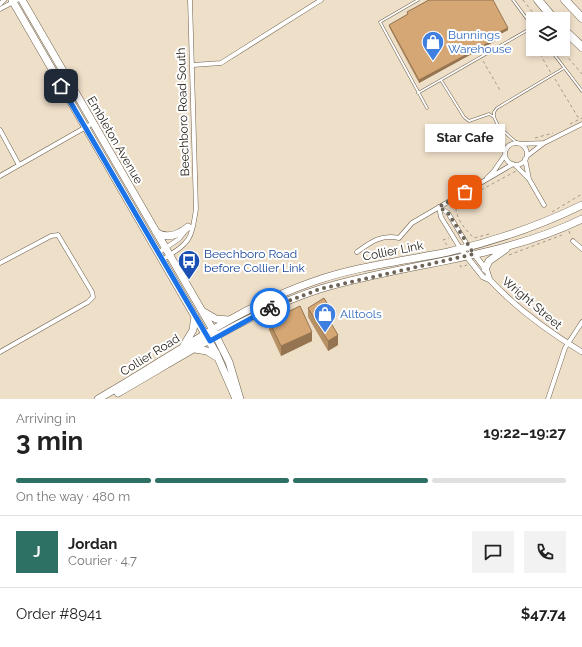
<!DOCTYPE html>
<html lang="en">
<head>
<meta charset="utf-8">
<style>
  :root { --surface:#fff; --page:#f2f2f2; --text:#222; --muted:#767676; --line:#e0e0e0; --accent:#2d7164 }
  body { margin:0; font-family:Raleway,sans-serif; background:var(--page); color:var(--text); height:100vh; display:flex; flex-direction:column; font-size:15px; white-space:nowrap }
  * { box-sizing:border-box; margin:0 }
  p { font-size:13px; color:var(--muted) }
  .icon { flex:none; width:22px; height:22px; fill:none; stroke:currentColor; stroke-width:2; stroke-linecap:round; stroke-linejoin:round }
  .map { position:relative; height:399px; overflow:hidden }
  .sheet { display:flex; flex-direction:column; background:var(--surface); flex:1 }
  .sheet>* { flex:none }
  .fabs { position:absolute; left:526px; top:12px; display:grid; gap:8px }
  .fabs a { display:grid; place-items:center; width:44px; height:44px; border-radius:0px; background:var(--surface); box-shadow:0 2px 6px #0003; font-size:20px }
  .pin { position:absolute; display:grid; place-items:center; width:34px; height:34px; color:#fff; margin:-17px; border-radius:8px; box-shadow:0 2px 6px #0006 }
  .courier { position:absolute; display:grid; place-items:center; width:40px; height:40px; margin:-20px; border:3px solid #1a73e8; border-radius:50%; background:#fff; color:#222; box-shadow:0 1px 5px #0007 }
  .bubble { position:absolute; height:28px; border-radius:0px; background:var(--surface); box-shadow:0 2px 6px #0003; font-size:13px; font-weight:700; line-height:28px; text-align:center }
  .headline em { font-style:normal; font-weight:700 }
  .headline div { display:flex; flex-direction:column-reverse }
  .headline { display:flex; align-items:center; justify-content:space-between; height:68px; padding:0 16px }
  h1 { font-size:26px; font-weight:700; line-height:30px }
  .bar { display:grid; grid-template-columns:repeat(4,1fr); gap:6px 4px; align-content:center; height:48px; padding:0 16px }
  .bar i { height:5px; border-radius:3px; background:var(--line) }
  .bar .active { background:var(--accent) }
  .bar p { grid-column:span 4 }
  .line { display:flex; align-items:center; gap:10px; padding:0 16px; border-top:1px solid var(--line) }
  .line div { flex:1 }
  .round { display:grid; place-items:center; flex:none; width:42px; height:42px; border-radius:0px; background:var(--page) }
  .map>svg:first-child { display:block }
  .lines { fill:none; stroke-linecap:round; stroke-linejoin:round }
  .service-casing { stroke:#6e614e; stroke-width:3 }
  .minor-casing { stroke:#6e614e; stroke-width:5 }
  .tertiary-casing { stroke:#6e614e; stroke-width:6 }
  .primary-casing { stroke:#6e614e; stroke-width:8 }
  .motorway-casing { stroke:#6e614e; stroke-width:9 }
  .path { stroke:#a49988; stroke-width:1; stroke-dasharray:3 3; stroke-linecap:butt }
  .service { stroke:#fff; stroke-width:2 }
  .minor { stroke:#fff; stroke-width:4 }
  .tertiary { stroke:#fff; stroke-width:5 }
  .primary { stroke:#fff; stroke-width:7 }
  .motorway { stroke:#fff; stroke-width:8 }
  .wall { fill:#b79064 }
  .shaded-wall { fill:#957551 }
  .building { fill:#d5a774; stroke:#957551 }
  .done { stroke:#6d6457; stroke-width:4; stroke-dasharray:0 7.2 }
  .route { stroke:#1a73e8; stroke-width:5 }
  .labels { text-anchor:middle; stroke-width:4; stroke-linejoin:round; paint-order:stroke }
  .shop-label { font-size:12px; fill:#366cbe; stroke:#fff; text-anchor:start }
  .street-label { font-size:12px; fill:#27221a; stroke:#fff }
  .transit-label { font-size:12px; fill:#164399; stroke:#fff; text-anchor:start }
</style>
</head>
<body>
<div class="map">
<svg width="582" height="399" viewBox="0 0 582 399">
  <rect width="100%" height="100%" fill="#eedfc9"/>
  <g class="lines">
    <g class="service-casing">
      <path id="service" d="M 418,0 L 380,22 L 427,108
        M 513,0 L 533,27
        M 550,49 L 582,91
        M 441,80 L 464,117 L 469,121 L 489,114 L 494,117
        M 418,93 L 533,27
        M 501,129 L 517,143
        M 505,151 L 502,134 L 494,117 L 494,112 L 497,108 L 564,68"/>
    </g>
    <g class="minor-casing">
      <path id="minor" d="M 0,4 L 4,0
        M 0,9 L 17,0
        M 193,65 L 221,63 L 321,0
        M 0,130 L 19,165
        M505 154a11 11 0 1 1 22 0a11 11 0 1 1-22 0Z
        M 521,144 L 544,143
        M 527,156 L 544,143 L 582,124
        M 525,159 L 529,179
        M 515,165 L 529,179 L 544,205
        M 0,176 L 93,123
        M 487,178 L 494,171 L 505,155
        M 439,207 L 448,213 L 468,246
        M 439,207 L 441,217 L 460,248
        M 573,241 L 582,249
        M 357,252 C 371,242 381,234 399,238 L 412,223 L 513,164
        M 158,253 L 179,239 L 186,230
        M 162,260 C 190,242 191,242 196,209 L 190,0
        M 0,263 L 51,236 L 58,235 L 92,292 L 93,297 L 88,302 L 0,352
        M 548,399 L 565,348 L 582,322"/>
    </g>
    <g class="tertiary-casing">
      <path id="tertiary" d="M 468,246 L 487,271 L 490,280
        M 460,248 L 483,277 L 490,280 C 517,309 549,332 582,352"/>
    </g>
    <g class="primary-casing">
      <path id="primary" d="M 12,0 L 216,353 L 236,399
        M 22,0 L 213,330 L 229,362 L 240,399
        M 156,232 C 167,240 178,235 188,227
        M 485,269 L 489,261 L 506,249
        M 202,311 L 216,319 L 229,320
        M 184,345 L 193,330 L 195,316
        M 195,349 L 207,351 L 218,358
        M 118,393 C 181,357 251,311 320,289 C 406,263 500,259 582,219
        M 98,399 C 170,358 236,308 315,281 C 358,266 404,261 448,252 C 495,241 539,226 582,205"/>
    </g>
    <g class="motorway-casing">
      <path id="motorway" d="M 538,0 L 554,19
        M 565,0 L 582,18
        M 563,29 L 582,47"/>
    </g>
    <path class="path" d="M 523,0 L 538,19
      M 528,33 L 533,42
      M 537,49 L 551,73
      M 561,49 L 582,74
      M 483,61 L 501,92
      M 555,79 L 579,119
      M 570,124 L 582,118
      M 535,138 L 553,133
      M 552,212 L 582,194
      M 569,231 L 571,237
      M 489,234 L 474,238 C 466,231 452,214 457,203 L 516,171
      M 447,245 L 443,240 L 449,238
      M 509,255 L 562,235
      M 460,265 L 461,267 L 467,265"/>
    <use href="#service" class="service"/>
    <use href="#minor" class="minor"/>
    <use href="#tertiary" class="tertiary"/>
    <use href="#primary" class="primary"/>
    <use href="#motorway" class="motorway"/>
  </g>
  <path class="wall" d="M 428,0 L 493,0 L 508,30 L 496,36 L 497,40 L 419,83 L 389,27 L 389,25 L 407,15 L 407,12 Z
    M 308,308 L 331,319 L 329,320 L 338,345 L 328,351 L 308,317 Z
    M 269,321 L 312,341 L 281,356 L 269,330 Z"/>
  <path class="shaded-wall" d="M 508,28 L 508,30 L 495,37 L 495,34 Z
    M 497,38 L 497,40 L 419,83 L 419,80 Z
    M 331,310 L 331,319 L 325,323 L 325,313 Z
    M 312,332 L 312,341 L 281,356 L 281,346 Z
    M 338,335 L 338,345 L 328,351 L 328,341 Z"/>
  <path class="building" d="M 429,0 L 493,0 L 508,28 L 495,34 L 497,38 L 419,80 L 389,25 L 408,14 L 407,12 Z
    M 324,298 L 331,310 L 325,313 L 338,335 L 328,341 L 308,308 Z
    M 300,306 L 312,332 L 281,346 L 269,321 Z"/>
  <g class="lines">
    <path class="done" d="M 270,308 L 320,289 L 474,254 L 448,213 L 439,207 L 465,192"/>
    <path class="route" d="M 61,86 L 210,341 L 270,308"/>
  </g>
  <defs>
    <g id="shop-pin" transform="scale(1.15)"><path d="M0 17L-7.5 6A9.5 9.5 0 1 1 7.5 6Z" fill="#3f7fe0" stroke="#fff"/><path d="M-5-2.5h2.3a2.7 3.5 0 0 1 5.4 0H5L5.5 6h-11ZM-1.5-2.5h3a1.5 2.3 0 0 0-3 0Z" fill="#fff"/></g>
    <g id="bus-pin" transform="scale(1.15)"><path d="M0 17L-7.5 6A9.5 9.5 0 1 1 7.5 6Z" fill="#1a4fb4" stroke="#fff"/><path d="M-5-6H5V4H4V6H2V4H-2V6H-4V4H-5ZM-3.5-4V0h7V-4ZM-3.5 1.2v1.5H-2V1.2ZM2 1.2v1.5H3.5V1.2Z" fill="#fff"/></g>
  </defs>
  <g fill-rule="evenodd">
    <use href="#shop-pin" x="433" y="42"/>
    <use href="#bus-pin" x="189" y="261"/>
    <use href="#shop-pin" x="325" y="314"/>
  </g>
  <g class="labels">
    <g class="shop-label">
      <text x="448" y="39">Bunnings<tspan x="448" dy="14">Warehouse</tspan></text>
      <text x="340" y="318">Alltools</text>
    </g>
    <g class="street-label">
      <text transform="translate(183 112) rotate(-92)" y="4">Beechboro Road South</text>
      <text transform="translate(115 140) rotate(60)" y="4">Embleton Avenue</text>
      <text transform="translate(393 251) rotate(-11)" y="4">Collier Link</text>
      <text transform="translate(532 303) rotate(40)" y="4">Wright Street</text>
      <text transform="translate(150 355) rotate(-32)" y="4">Collier Road</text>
    </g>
    <g class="transit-label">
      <text x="204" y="258">Beechboro Road<tspan x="204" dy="14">before Collier Link</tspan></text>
    </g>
  </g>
</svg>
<div class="fabs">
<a><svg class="icon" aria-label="layers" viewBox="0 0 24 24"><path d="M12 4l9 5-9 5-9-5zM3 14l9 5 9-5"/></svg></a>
</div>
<div class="pin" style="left:465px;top:192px;background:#ea580c"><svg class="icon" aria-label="bag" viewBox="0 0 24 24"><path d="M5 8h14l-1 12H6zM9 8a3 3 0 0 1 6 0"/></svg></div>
<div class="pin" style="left:61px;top:86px;background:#1f2937"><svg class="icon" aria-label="home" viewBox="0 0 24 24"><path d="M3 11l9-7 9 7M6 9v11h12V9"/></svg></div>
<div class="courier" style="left:270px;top:308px"><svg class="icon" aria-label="bike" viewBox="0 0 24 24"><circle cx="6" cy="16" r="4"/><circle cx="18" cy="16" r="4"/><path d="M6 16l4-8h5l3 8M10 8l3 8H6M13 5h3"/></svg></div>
<div class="bubble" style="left:425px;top:124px;width:80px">Star Cafe</div>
</div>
<section class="sheet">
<div class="headline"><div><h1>3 min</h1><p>Arriving in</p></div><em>19:22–19:27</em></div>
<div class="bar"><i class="active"></i><i class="active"></i><i class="active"></i><i></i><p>On the way · 480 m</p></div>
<div class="line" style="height:72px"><b class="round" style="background:var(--accent);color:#fff">J</b><div><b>Jordan</b><p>Courier · 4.7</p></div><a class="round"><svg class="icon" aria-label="chat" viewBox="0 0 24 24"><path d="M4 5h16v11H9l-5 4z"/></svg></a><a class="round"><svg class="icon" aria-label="phone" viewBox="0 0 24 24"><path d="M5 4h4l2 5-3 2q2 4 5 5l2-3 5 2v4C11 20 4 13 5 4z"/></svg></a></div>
<div class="line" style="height:52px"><div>Order #8941</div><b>$47.74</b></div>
</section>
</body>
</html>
